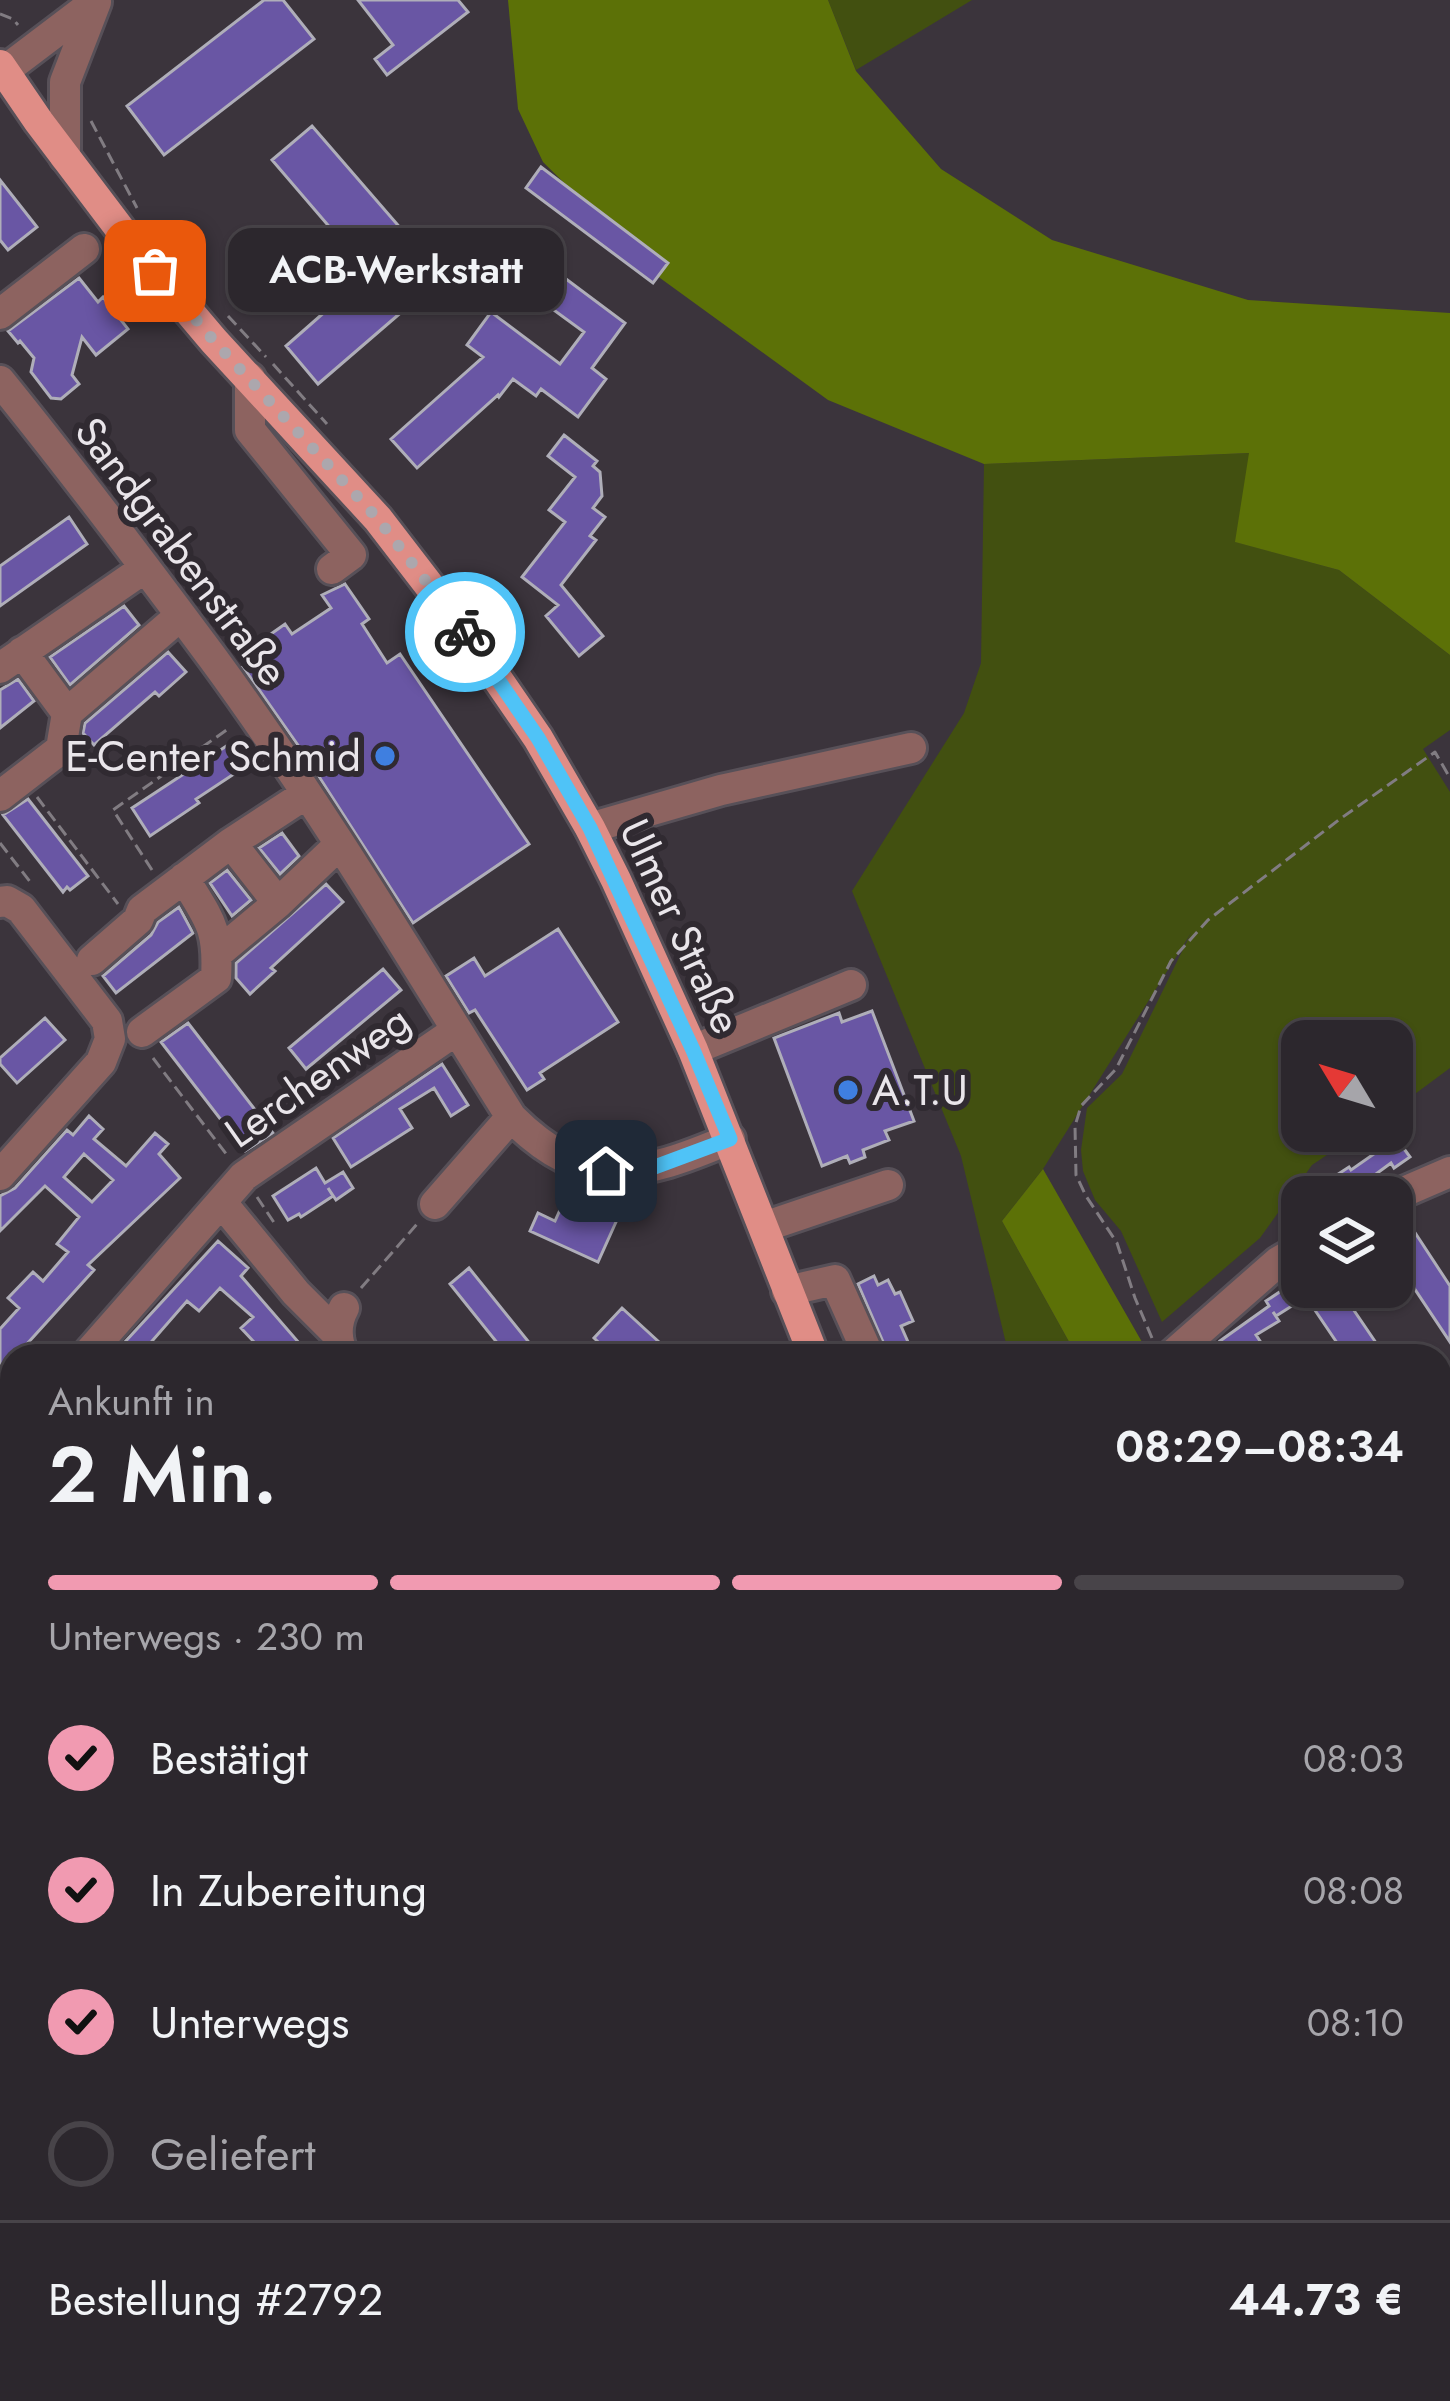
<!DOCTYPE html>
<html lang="de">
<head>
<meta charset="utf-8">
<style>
  :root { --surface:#2c272d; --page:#342f35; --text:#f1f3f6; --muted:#a6a5aa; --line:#484449; --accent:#f19ab1 }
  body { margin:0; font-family:Jost,sans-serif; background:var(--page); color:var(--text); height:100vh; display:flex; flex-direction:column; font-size:45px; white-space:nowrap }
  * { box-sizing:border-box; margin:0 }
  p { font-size:39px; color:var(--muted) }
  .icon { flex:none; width:66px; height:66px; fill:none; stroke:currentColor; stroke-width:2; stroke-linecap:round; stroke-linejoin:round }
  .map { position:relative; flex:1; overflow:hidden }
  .sheet { position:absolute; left:0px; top:1344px; width:1452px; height:1059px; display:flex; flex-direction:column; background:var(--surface); border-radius:36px 36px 0 0; box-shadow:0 3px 9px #0004,0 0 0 3px var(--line) }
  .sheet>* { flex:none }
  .needle { width:78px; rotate:308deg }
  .tools { position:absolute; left:1281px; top:1020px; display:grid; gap:24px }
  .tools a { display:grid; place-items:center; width:132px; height:132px; border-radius:24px; background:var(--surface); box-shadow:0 3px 9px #0004,0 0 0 3px var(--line); font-size:60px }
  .pin { position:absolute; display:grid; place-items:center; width:102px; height:102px; color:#fff; margin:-51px; border-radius:24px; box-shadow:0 6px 18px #0006 }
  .courier { position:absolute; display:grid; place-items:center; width:120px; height:120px; margin:-60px; border:9px solid #4fc3f7; border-radius:50%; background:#fff; color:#222; box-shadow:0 3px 15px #0007 }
  .bubble { position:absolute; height:84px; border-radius:24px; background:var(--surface); box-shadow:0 3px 9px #0004,0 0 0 3px var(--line); font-size:39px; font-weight:600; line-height:84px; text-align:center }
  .headline em { font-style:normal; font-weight:600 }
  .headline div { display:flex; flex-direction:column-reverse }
  .headline { display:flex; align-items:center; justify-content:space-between; height:204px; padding:0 48px }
  h1 { font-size:78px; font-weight:600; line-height:90px }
  .bar { display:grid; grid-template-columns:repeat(4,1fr); gap:18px 12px; align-content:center; height:144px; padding:0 48px }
  .bar i { height:15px; border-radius:9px; background:var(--line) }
  .bar .selected { background:var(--accent) }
  .bar p { grid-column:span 4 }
  .line { display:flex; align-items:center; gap:30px; padding:0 48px; border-top:3px solid var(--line) }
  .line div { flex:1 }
  ol { padding:0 48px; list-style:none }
  li { display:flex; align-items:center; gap:36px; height:132px }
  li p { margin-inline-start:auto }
  li .icon { padding:12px; border-radius:50%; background:var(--accent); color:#111; stroke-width:4 }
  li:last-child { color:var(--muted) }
  li i { width:66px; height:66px; border:6px solid var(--line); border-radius:50% }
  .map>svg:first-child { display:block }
  .green { fill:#425010 }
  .forest { fill:#5c7107 }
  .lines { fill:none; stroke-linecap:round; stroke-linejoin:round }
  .canal { stroke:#0f2025; stroke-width:21 }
  .river { stroke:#0f2025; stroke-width:36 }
  .building { fill:#6956a4; stroke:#afaeb9; stroke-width:3; fill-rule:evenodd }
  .minor-casing { stroke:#575058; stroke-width:36 }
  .major-casing { stroke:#575058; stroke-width:36 }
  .path { stroke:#817c82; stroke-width:3; stroke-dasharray:12 6; stroke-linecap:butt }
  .minor { stroke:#8d6360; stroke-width:30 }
  .major { stroke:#e08d86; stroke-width:30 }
  .done { stroke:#aca7ad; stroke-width:12; stroke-dasharray:0 21.6 }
  .route { stroke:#4fc3f7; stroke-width:15 }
  .shop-dot { fill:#3f7fe0; stroke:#302a31; stroke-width:4.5 }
  .labels { text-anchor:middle; stroke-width:12; stroke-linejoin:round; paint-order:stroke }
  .street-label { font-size:42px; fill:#e9e5ea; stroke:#302a31 }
  .poi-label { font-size:42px; fill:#e9e5ea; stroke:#302a31; text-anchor:end }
</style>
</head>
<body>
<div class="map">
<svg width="1450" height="2401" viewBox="0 0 1450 2401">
  <rect width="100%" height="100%" fill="#3b343c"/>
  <path class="green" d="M 828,0 L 972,0 L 856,70 Z
    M 1250,453 L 1236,542 L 1339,570 L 1450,655 L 1450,730 L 1423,749 L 1450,792 L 1450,1068 L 1392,1111 L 1392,1041 L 1302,1041 L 1302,1131 L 1363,1131 L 1312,1165 L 1260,1238 L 1162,1322 L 1121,1231 L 1095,1200 L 1083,1171 L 1081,1150 L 1087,1108 L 1122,1074 L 1191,933 L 1043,1169 L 1002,1221 L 1077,1356 L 1009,1356 L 961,1156 L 852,891 L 964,713 L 981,663 L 984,464 Z
    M 378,2391 L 634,2391 L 647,2401 L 415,2401 Z"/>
  <path class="forest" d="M 508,0 L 828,0 L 856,71 L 941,169 L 1052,240 L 1248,300 L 1450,313 L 1450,655 L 1339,570 L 1235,542 L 1249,453 L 984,464 L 828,400 L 660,278 L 543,162 L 518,109 Z
    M 1043,1169 L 1150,1356 L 1077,1356 L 1002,1221 Z
    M 1440,1589 L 1450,1595 L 1450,1977 L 1440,1968 Z"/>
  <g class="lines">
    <path class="canal" d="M 0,2098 L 12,2099
      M 721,2391 L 739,2401"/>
    <path class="river" d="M 0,2248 L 12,2247
      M 335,2391 L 341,2401"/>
  </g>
  <path class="building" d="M 264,0 L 283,0 L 314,39 L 164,155 L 127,106 Z
    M 358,0 L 458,0 L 468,12 L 387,75 L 375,59 L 393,45 Z
    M 312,126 L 409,238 L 422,228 L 455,266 L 318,384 L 286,346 L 369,273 L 272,160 Z
    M 541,167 L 668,263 L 653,283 L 526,188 Z
    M 0,180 L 37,227 L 8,250 L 0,240 Z
    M 534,255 L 625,323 L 592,368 L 606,379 L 578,417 L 541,389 L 536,396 L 513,379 L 499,397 L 498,395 L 417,468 L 391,439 L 483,357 L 467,345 L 491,312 L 560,364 L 584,332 L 514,281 Z
    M 79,278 L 98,302 L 103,297 L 128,329 L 96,355 L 82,337 L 72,375 L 79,384 L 61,399 L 51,398 L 31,372 L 34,358 L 20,341 L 18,343 L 8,331 Z
    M 564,435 L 597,461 L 593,466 L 600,472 L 602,496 L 593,508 L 605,517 L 590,536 L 596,540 L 561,585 L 603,636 L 579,656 L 546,616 L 558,605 L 522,577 L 565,522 L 549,510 L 575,477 L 548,456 Z
    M 69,517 L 87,544 L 0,606 L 0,566 Z
    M 345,584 L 369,619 L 362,624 L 387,663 L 400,654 L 529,844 L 413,923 L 307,758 L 243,667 L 267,651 L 261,641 L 285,624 L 292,634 L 331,608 L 322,595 Z
    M 124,606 L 139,625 L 70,685 L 50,657 Z
    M 168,652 L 186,672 L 159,696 L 155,692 L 94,745 L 83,733 L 85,723 Z
    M 18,679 L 34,701 L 0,728 L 0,690 Z
    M 234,741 L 249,764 L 196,799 L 199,803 L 150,836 L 132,808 Z
    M 28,799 L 88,876 L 70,890 L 67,887 L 63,892 L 3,815 Z
    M 282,833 L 299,856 L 280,874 L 259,848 Z
    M 227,870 L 251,900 L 232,916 L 210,883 Z
    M 326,884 L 343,902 L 271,968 L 275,971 L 250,994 L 236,978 L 236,963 Z
    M 179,907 L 193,933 L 116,993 L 103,976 L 151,935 L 158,922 Z
    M 558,929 L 618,1022 L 540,1073 L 544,1079 L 527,1090 L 475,1010 L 469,1013 L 446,976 L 474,958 L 485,976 Z
    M 383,969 L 401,990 L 306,1069 L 289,1048 Z
    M 872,1011 L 914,1121 L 885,1131 L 889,1140 L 863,1150 L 865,1157 L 850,1163 L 847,1156 L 822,1166 L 774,1038 L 839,1013 L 842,1022 Z
    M 45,1018 L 65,1040 L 17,1083 L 0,1064 L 0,1058 Z
    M 188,1023 L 273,1133 L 245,1151 L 161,1042 Z
    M 442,1064 L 468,1105 L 451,1116 L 434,1088 L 400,1109 L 412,1128 L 351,1167 L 333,1138 Z
    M 89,1116 L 103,1129 L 94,1139 L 126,1166 L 155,1133 L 168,1144 L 159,1154 L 180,1178 L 88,1265 L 94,1270 L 16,1356 L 12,1356 L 12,1361 L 0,1374 L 0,1329 L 19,1308 L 8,1298 L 33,1272 L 43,1281 L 68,1252 L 57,1244 L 79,1217 L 45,1186 L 0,1231 L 0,1196 L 15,1188 L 67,1130 L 73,1135 ZM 84,1154 L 113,1180 L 92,1202 L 64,1177 Z
    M 1399,1142 L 1410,1157 L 1394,1168 L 1391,1163 L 1361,1185 L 1357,1180 L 1359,1182 L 1336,1197 L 1326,1182 L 1349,1167 L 1351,1170 L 1381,1149 L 1384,1152 Z
    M 316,1168 L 325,1183 L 343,1172 L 353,1188 L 336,1200 L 328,1188 L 333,1196 L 301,1217 L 299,1214 L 288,1220 L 273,1196 Z
    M 569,1190 L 620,1213 L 598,1262 L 530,1231 L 538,1213 L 555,1221 Z
    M 1410,1225 L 1450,1286 L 1450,1342 L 1392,1255 L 1392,1237 Z
    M 218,1241 L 248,1268 L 241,1276 L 300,1344 L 296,1356 L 267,1356 L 241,1328 L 253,1317 L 220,1288 L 199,1311 L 187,1301 L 139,1356 L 112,1356 Z
    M 469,1268 L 540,1356 L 485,1356 L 499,1345 L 450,1284 Z
    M 874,1276 L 878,1285 L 888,1280 L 895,1294 L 900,1292 L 913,1321 L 901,1326 L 908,1342 L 887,1351 L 858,1284 Z
    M 1302,1277 L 1302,1287 L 1338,1287 L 1385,1356 L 1346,1356 L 1306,1297 L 1276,1316 L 1273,1312 L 1279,1321 L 1256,1335 L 1270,1356 L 1230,1356 L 1220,1341 L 1269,1306 L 1266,1301 Z
    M 622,1308 L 659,1342 L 645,1356 L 613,1356 L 594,1338 Z"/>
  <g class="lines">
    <g class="minor-casing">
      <path id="minor" d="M 4,71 L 95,2
        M 65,157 L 65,82 L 96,2
        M 0,314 L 84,249
        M 250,378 L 250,430 L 351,555 L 332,569
        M 0,381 C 73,471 143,564 212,657 C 320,804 414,962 511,1117 C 586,1192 640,1177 730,1139
        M 22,652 L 67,713
        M 0,668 L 145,568
        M 0,796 L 61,749 L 67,713 L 180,616
        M 590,828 L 721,790 L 911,748
        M 231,843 L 278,903
        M 0,902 L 7,901 L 21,909 L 107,1021 L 110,1039 L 101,1062 L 0,1175
        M 218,953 L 278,903 L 339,845
        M 92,960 L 138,920 L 142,910 L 231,843 L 306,794
        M 142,1032 L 216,978 C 219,927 209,920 184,878
        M 693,1050 L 851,985
        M 1392,1197 L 1450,1172
        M 222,1203 L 296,1293 L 338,1335
        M 435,1204 L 511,1117
        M 764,1227 L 888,1185
        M 787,1291 L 835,1280 L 869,1356
        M 344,1308 C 336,1322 335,1342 345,1356
        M 86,1356 L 244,1176 L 457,1030
        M 1171,1356 L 1278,1262 L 1302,1248
        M 1440,1397 L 1450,1389
        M 0,1422 L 12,1433
        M 0,1464 L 12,1452
        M 0,1621 L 12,1632
        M 0,1693 L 12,1685
        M 0,1810 L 12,1817
        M 1440,2147 L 1450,2156
        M 1202,2391 L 1217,2401
        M 755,2401 L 763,2391"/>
    </g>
    <g class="major-casing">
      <path id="major" d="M 0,65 L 39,122 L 126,237 L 214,341 L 378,519 L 468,636 L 538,738 L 590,828 L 616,880 L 693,1050 L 814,1356
        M 1440,2332 L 1450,2358
        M 1439,2391 L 1441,2401"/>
    </g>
    <path class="path" d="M 0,14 L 13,19 L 18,25
      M 91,121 L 137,208
      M 228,316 L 266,357
      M 273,364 L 327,424
      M 37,797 L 118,904
      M 0,843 L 31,883
      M 152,870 L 113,810 L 228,729
      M 153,1058 L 227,1155
      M 257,1197 L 275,1224
      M 361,1288 L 418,1223
      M 1152,1338 L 1135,1298 L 1117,1243 L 1086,1196 L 1076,1175 L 1075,1126 L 1081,1106 L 1116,1069 L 1171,961 L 1208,920 L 1340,819 L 1435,752 L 1450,778
      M 1440,2017 L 1450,2025
      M 0,2049 L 12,2033
      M 0,2129 L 12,2131
      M 1440,2296 L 1445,2308
      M 0,2356 L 12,2358
      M 244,2391 L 268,2401
      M 621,2391 L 634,2401
      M 1165,2391 L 1179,2400"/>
    <use href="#minor" class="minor"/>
    <use href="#major" class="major"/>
  </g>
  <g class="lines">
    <path class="done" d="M 155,271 L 214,341 L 378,519 L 465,632"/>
    <path class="route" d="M 465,632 L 538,738 L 590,828 L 693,1050 L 730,1139 L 652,1168 L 606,1171"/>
  </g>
  <g class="shop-dot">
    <circle cx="385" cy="756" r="12"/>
    <circle cx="848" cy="1090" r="12"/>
  </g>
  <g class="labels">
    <g class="street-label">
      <text transform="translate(182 551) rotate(53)" y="15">Sandgrabenstraße</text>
      <text transform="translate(681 926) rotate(65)" y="15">Ulmer Straße</text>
      <text transform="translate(317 1076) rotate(-35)" y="15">Lerchenweg</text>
    </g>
    <g class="poi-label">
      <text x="361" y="771">E-Center Schmid</text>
      <text x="872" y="1105" text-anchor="start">A.T.U</text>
    </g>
  </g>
</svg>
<div class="tools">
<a><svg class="needle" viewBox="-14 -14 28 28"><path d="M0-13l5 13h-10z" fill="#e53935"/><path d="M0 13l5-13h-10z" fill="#a6a5aa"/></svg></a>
<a><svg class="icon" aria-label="layers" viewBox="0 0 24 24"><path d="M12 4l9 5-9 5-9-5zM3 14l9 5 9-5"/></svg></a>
</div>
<div class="pin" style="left:155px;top:271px;background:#ea580c"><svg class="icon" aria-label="bag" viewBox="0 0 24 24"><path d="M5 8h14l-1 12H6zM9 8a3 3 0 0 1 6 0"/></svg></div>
<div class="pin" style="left:606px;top:1171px;background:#1f2937"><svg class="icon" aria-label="home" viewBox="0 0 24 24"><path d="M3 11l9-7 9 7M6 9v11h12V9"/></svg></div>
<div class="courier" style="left:465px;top:632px"><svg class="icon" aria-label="bike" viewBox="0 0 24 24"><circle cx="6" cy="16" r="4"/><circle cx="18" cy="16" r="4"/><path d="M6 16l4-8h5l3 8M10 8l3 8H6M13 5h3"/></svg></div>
<div class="bubble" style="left:228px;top:228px;width:336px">ACB-Werkstatt</div>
<section class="sheet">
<div class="headline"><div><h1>2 Min.</h1><p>Ankunft in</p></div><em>08:29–08:34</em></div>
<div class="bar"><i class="selected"></i><i class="selected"></i><i class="selected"></i><i></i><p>Unterwegs · 230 m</p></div>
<ol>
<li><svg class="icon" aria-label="check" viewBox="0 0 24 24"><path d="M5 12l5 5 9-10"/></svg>Bestätigt<p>08:03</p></li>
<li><svg class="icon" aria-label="check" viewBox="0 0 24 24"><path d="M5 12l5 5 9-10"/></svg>In Zubereitung<p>08:08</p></li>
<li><svg class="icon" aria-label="check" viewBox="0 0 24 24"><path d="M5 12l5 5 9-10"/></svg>Unterwegs<p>08:10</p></li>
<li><i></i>Geliefert</li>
</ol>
<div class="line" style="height:156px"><div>Bestellung #2792</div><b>44.73 €</b></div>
</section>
</div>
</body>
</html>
